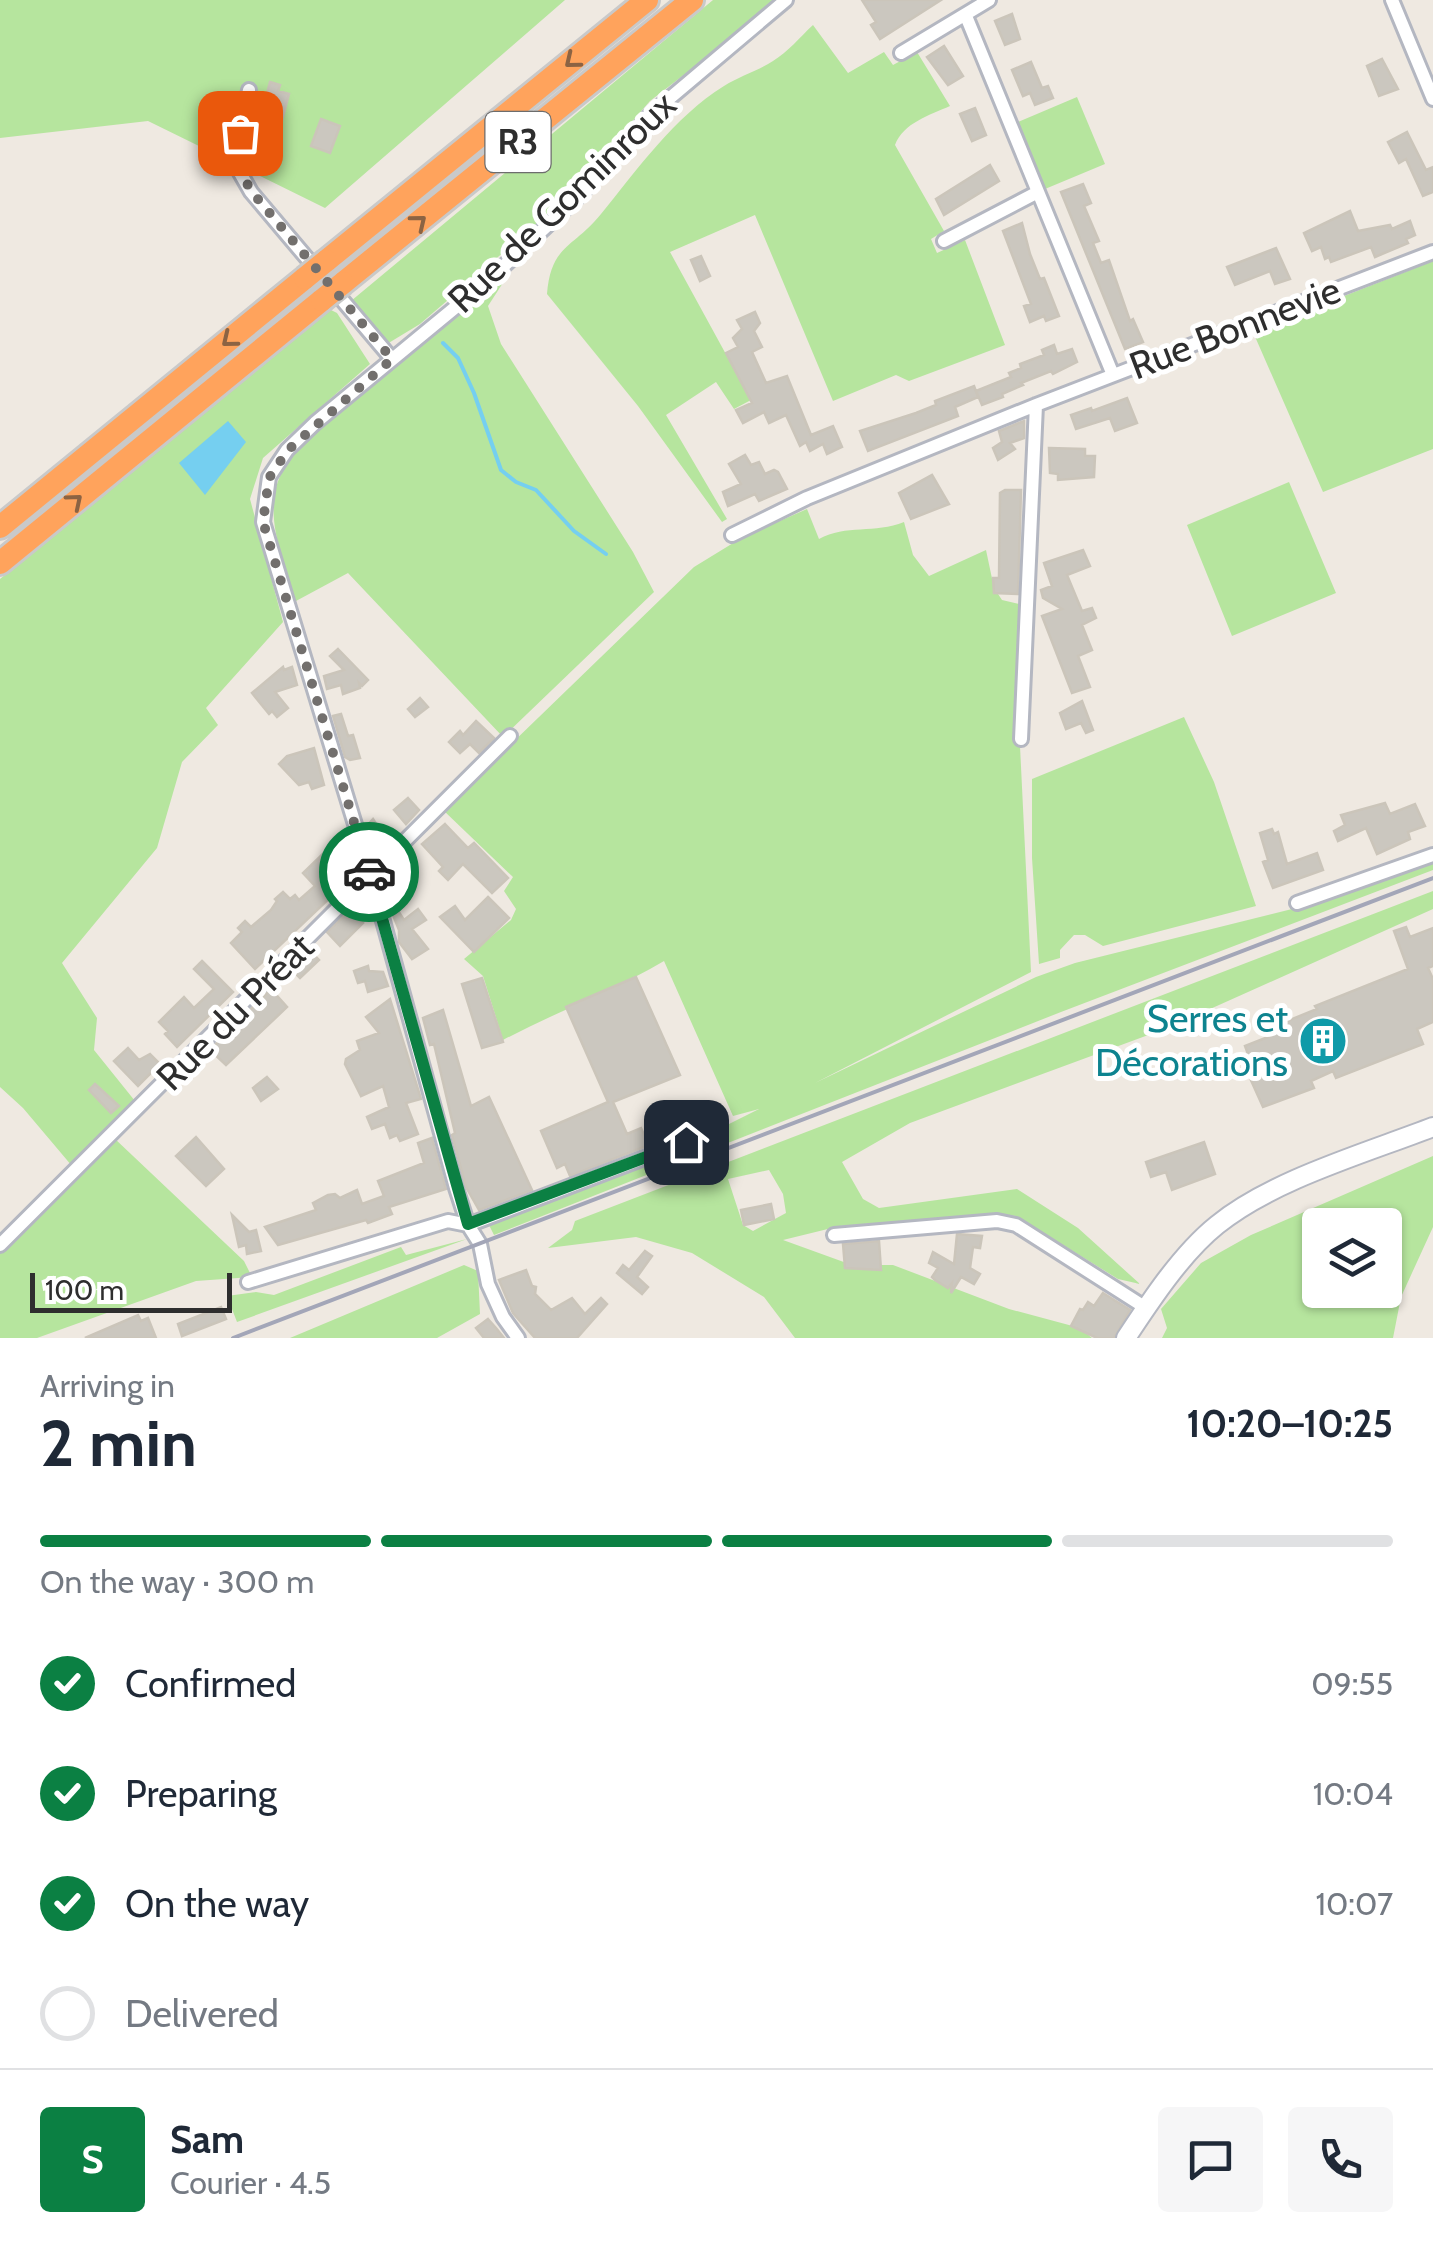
<!DOCTYPE html>
<html lang="en">
<head>
<meta charset="utf-8">
<style>
  :root { --surface:#fff; --page:#f6f6f7; --text:#1f2937; --muted:#747a83; --line:#e0e1e3; --accent:#0b8043 }
  body { margin:0; font-family:Cabin,sans-serif; background:var(--page); color:var(--text); height:100vh; display:flex; flex-direction:column; font-size:38px; white-space:nowrap }
  * { box-sizing:border-box; margin:0 }
  p { font-size:32px; color:var(--muted) }
  .icon { flex:none; width:55px; height:55px; fill:none; stroke:currentColor; stroke-width:2; stroke-linecap:round; stroke-linejoin:round }
  .map { position:relative; height:1338px; overflow:hidden }
  .sheet { display:flex; flex-direction:column; background:var(--surface); flex:1 }
  .sheet>* { flex:none }
  .buttons { position:absolute; left:1302px; top:1208px; display:grid; gap:20px }
  .buttons a { display:grid; place-items:center; width:100px; height:100px; border-radius:10px; background:var(--surface); box-shadow:0 2px 8px #0004; font-size:50px }
  .scale { position:absolute; left:30px; bottom:25px; width:202px; box-sizing:border-box; padding-left:10px; border:5px solid #2e2e2e; border-top:0; font-size:28px; line-height:35px; white-space:nowrap; color:#2e2e2e; -webkit-text-stroke:8px #fff; paint-order:stroke }
  .pin { position:absolute; display:grid; place-items:center; width:85px; height:85px; color:#fff; margin:-42px; border-radius:20px; box-shadow:0 5px 15px #0006 }
  .courier { position:absolute; display:grid; place-items:center; width:100px; height:100px; margin:-50px; border:8px solid #0b8043; border-radius:50%; background:#fff; color:#222; box-shadow:0 2px 12px #0007 }
  .overview em { font-style:normal; font-weight:700 }
  .overview div { display:flex; flex-direction:column-reverse }
  .overview { display:flex; align-items:center; justify-content:space-between; height:170px; padding:0 40px }
  h1 { font-size:65px; font-weight:700; line-height:75px }
  .bar { display:grid; grid-template-columns:repeat(4,1fr); gap:15px 10px; align-content:center; height:120px; padding:0 40px }
  .bar i { height:12px; border-radius:8px; background:var(--line) }
  .bar .on { background:var(--accent) }
  .bar p { grid-column:span 4 }
  .line { display:flex; align-items:center; gap:25px; padding:0 40px; border-top:2px solid var(--line) }
  .line div { flex:1 }
  .round { display:grid; place-items:center; flex:none; width:105px; height:105px; border-radius:10px; background:var(--page) }
  ol { padding:0 40px; list-style:none }
  li { display:flex; align-items:center; gap:30px; height:110px }
  li p { margin-inline-start:auto }
  li .icon { padding:10px; border-radius:50%; background:var(--accent); color:#fff; stroke-width:4 }
  li:last-child { color:var(--muted) }
  li i { width:55px; height:55px; border:5px solid var(--line); border-radius:50% }
  .map>svg:first-child { display:block }
  .green { fill:#b6e59e; fill-rule:evenodd }
  .water { fill:#75cff0 }
  .lines { fill:none; stroke-linecap:round; stroke-linejoin:round }
  .stream { stroke:#75cff0; stroke-width:4 }
  .building { fill:#cbc7bf; stroke:#cbc5ba; stroke-width:2.5 }
  .street-casing { stroke:#b4b7c1; stroke-width:18 }
  .secondary-casing { stroke:#b4b7c1; stroke-width:22 }
  .highway-casing { stroke:#c9c9c9; stroke-width:28 }
  .street { stroke:#fff; stroke-width:12 }
  .secondary { stroke:#fff; stroke-width:18 }
  .highway { stroke:#ffa35c; stroke-width:22 }
  .rail { stroke:#a3a6b8; stroke-width:4 }
  .highway-bridge-casing { stroke:#c9c9c9; stroke-width:28; stroke-linecap:butt }
  .highway-bridge { stroke:#ffa35c; stroke-width:22 }
  .oneway { stroke:#8c6343 }
  .done { stroke:#726f6d; stroke-width:10; stroke-dasharray:0 18 }
  .route { stroke:#0b8043; stroke-width:12 }
  .labels { text-anchor:middle; stroke-width:10; stroke-linejoin:round; paint-order:stroke }
  .shield { fill:#fff; stroke:#6d6d6d; stroke-width:2.5 }
  .shield-label { font-size:35px; font-weight:bold; fill:#2e2e2e }
  .street-label { font-size:38px; fill:#2e2e2e; stroke:#fff }
  .culture-label { font-size:38px; fill:#0d838f; stroke:#fff; text-anchor:end }
</style>
</head>
<body>
<div class="map">
<svg width="1433" height="1338" viewBox="0 0 1433 1338">
  <rect width="100%" height="100%" fill="#efe9e1"/>
  <path class="green" d="M 0,0 L 565,0 L 325,208 L 148,121 L 0,138 Z
    M 713,0 L 781,0 L 650,101 L 562,202 L 420,324 L 382,347 L 351,301 Z
    M 813,25 L 848,73 L 884,52 L 893,65 L 917,52 L 950,106 C 930,115 903,123 895,145 L 944,231 L 931,239 L 937,253 L 965,240 L 1005,345 L 909,381 L 896,375 L 833,401 L 755,215 L 670,252 L 751,400 L 734,409 L 716,382 L 666,415 L 727,519 L 722,522 L 638,406 L 547,294 C 551,244 574,248 601,214 C 637,170 674,117 724,86 C 740,76 758,71 773,61 C 788,52 800,37 813,25 Z
    M 1077,97 L 1105,164 L 1045,189 L 1018,122 Z
    M 1433,261 L 1433,449 L 1323,492 L 1253,332 Z
    M 508,275 L 488,306 L 501,344 L 633,552 L 654,592 L 503,737 L 348,573 L 296,601 C 284,562 261,512 282,472 C 288,461 298,450 306,440 Z
    M 329,309 L 337,313 L 370,364 L 263,458 L 250,499 L 283,622 L 206,708 L 218,725 L 182,762 L 157,848 L 62,963 L 97,1018 L 94,1050 L 135,1101 L 72,1166 L 23,1108 L 0,1087 L 0,579 Z
    M 1289,482 L 1336,593 L 1232,636 L 1187,525 Z
    M 807,509 L 819,539 C 846,524 875,534 904,522 L 913,555 L 929,576 L 986,550 L 994,588 L 1002,600 L 1027,606 L 1018,705 L 1031,972 L 815,1083 L 1036,977 L 1075,963 L 1332,899 L 1433,857 L 1433,870 L 1061,1012 L 494,1235 L 488,1223 L 558,1191 L 713,1132 L 759,1109 L 733,1116 L 664,961 C 613,991 556,1012 503,1040 L 483,976 L 464,959 L 511,920 L 516,909 L 504,891 L 513,877 L 443,810 L 694,567 L 743,537 Z
    M 1184,717 L 1214,782 L 1256,906 L 1103,946 L 1085,935 L 1074,935 L 1060,950 L 1060,958 L 1039,964 L 1032,858 L 1032,779 Z
    M 1433,891 L 1433,909 L 1170,1027 L 910,1123 L 842,1162 L 863,1199 L 879,1208 L 1017,1189 L 1078,1228 L 1140,1284 L 1118,1279 L 1016,1216 L 989,1214 L 840,1226 L 783,1240 L 852,1265 L 893,1265 L 1009,1309 L 1080,1328 L 1092,1338 L 795,1338 L 764,1297 L 692,1253 L 636,1237 L 548,1248 L 572,1230 L 575,1221 ZM 769,1170 L 783,1194 L 786,1213 L 753,1231 L 743,1225 L 728,1179 Z
    M 114,1138 L 244,1261 L 252,1277 L 196,1281 L 37,1338 L 0,1338 L 0,1249 Z
    M 1433,1156 L 1433,1227 L 1401,1297 L 1393,1338 L 1162,1338 L 1167,1328 L 1161,1309 L 1201,1263 L 1251,1235 ZM 1320,1225 L 1385,1225 L 1385,1290 L 1320,1290 Z
    M 467,1239 L 237,1322 L 227,1296 L 256,1292 L 274,1295 L 401,1247 L 406,1255 Z
    M 464,1265 L 478,1271 L 480,1314 L 437,1338 L 290,1338 Z"/>
  <path class="water" d="M 228,421 L 246,442 L 205,495 L 179,463 Z"/>
  <g class="lines">
    <path class="stream" d="M 443,343 L 458,358 L 474,393 L 501,470 L 516,482 L 536,490 L 574,531 L 606,554"/>
  </g>
  <path class="building" d="M 862,0 L 941,0 L 880,39 L 871,25 L 876,22 Z
    M 1012,14 L 1020,39 L 1005,45 L 995,21 Z
    M 944,46 L 963,76 L 948,85 L 927,57 Z
    M 1382,59 L 1398,89 L 1379,96 L 1367,66 Z
    M 1031,62 L 1042,88 L 1048,86 L 1053,98 L 1035,105 L 1030,93 L 1023,96 L 1012,70 Z
    M 270,82 L 280,85 L 278,91 L 289,94 L 280,128 L 259,123 Z
    M 975,108 L 986,135 L 972,141 L 960,114 Z
    M 321,119 L 340,126 L 330,153 L 311,146 Z
    M 1407,132 L 1426,170 L 1433,167 L 1433,192 L 1423,196 L 1406,159 L 1399,163 L 1388,142 Z
    M 990,165 L 999,181 L 944,215 L 936,199 Z
    M 1083,184 L 1091,203 L 1084,206 L 1099,241 L 1093,243 L 1101,263 L 1109,260 L 1130,321 L 1133,319 L 1143,342 L 1125,349 L 1061,192 Z
    M 1350,211 L 1358,231 L 1390,225 L 1392,229 L 1410,221 L 1415,235 L 1406,239 L 1408,243 L 1375,257 L 1371,247 L 1331,262 L 1329,257 L 1325,259 L 1321,247 L 1312,251 L 1304,233 Z
    M 1022,223 L 1030,254 L 1040,279 L 1044,278 L 1059,316 L 1046,321 L 1044,316 L 1030,322 L 1024,306 L 1031,304 L 1003,231 Z
    M 1276,248 L 1290,279 L 1275,284 L 1270,271 L 1235,285 L 1227,267 Z
    M 701,256 L 710,276 L 700,281 L 691,260 Z
    M 755,312 L 760,323 L 754,331 L 762,347 L 752,352 L 766,383 L 787,376 L 811,435 L 833,426 L 842,447 L 827,454 L 823,444 L 810,451 L 806,442 L 800,446 L 786,415 L 769,423 L 764,412 L 743,423 L 736,410 L 752,403 L 726,353 L 738,347 L 733,338 L 742,329 L 737,320 Z
    M 1054,345 L 1057,354 L 1072,349 L 1077,362 L 1053,374 L 1051,371 L 1021,383 L 1023,385 L 1002,394 L 1003,397 L 982,405 L 976,391 L 1011,377 L 1009,373 L 1021,368 L 1020,364 L 1044,355 L 1042,350 Z
    M 974,386 L 978,397 L 955,407 L 958,416 L 868,451 L 860,431 L 916,413 L 936,405 L 935,401 Z
    M 1127,398 L 1137,423 L 1115,431 L 1110,418 L 1076,429 L 1071,415 L 1091,408 L 1092,411 Z
    M 1024,421 L 1024,438 L 1010,443 L 1015,449 L 998,460 L 993,448 L 1002,442 L 999,431 Z
    M 1049,448 L 1085,449 L 1085,456 L 1095,456 L 1094,477 L 1058,480 L 1058,474 L 1050,473 Z
    M 745,455 L 751,465 L 759,462 L 765,474 L 774,470 L 778,472 L 787,489 L 759,501 L 755,494 L 728,506 L 723,492 L 741,484 L 729,464 Z
    M 932,475 L 949,504 L 911,519 L 899,493 Z
    M 1005,490 L 1021,490 L 1018,594 L 994,593 L 993,578 L 999,578 L 1000,493 Z
    M 1083,550 L 1090,566 L 1067,575 L 1082,611 L 1092,608 L 1096,618 L 1082,625 L 1092,650 L 1078,656 L 1090,687 L 1072,693 L 1042,616 L 1062,609 L 1043,598 L 1041,590 L 1052,586 L 1044,563 Z
    M 338,649 L 368,680 L 362,686 L 359,683 L 360,688 L 343,694 L 341,685 L 327,689 L 324,676 L 344,670 L 330,656 Z
    M 283,667 L 284,670 L 292,667 L 297,685 L 275,692 L 288,708 L 277,717 L 272,711 L 269,714 L 252,693 Z
    M 420,698 L 428,707 L 415,717 L 408,709 Z
    M 1082,701 L 1093,730 L 1086,733 L 1081,723 L 1066,729 L 1060,713 Z
    M 341,714 L 348,736 L 353,735 L 360,758 L 350,760 L 345,757 L 333,716 Z
    M 476,721 L 494,738 L 479,753 L 470,744 L 460,753 L 449,742 L 460,731 L 463,735 Z
    M 314,748 L 324,785 L 312,789 L 309,782 L 299,785 L 279,764 L 287,756 Z
    M 408,798 L 419,810 L 406,824 L 394,810 Z
    M 1385,803 L 1390,814 L 1415,804 L 1425,826 L 1408,832 L 1410,839 L 1377,854 L 1366,828 L 1338,841 L 1334,831 L 1345,825 L 1341,815 Z
    M 373,819 L 387,841 L 375,854 L 366,827 Z
    M 445,824 L 468,848 L 474,843 L 508,878 L 492,893 L 463,864 L 448,880 L 439,871 L 443,867 L 422,844 Z
    M 1272,829 L 1274,834 L 1278,832 L 1287,864 L 1317,853 L 1323,870 L 1273,888 L 1263,862 L 1268,860 L 1260,833 Z
    M 330,847 L 354,870 L 354,875 L 255,969 L 231,943 L 242,932 L 238,928 L 245,921 L 251,927 L 271,910 L 277,901 L 275,899 L 283,892 L 290,899 L 295,895 L 299,900 L 315,886 L 303,873 Z
    M 488,897 L 509,918 L 474,952 L 440,917 L 455,906 L 465,920 Z
    M 358,902 L 365,913 L 359,919 L 363,923 L 340,946 L 327,932 Z
    M 393,903 L 404,920 L 418,909 L 426,920 L 412,929 L 428,949 L 412,959 L 399,942 L 399,930 L 389,905 Z
    M 1406,927 L 1410,937 L 1433,928 L 1433,966 L 1428,968 L 1433,979 L 1433,1022 L 1417,1029 L 1423,1044 L 1336,1078 L 1333,1071 L 1311,1081 L 1314,1088 L 1263,1107 L 1241,1058 L 1248,1054 L 1245,1046 L 1273,1035 L 1270,1028 L 1317,1009 L 1315,1006 L 1408,969 L 1394,931 Z
    M 309,950 L 319,960 L 300,978 L 291,969 Z
    M 202,961 L 233,992 L 177,1047 L 165,1034 L 168,1031 L 159,1022 L 184,997 L 194,1008 L 214,989 L 194,969 Z
    M 368,966 L 369,971 L 383,972 L 388,986 L 368,992 L 365,981 L 358,983 L 354,971 Z
    M 636,977 L 680,1075 L 613,1102 L 627,1134 L 641,1128 L 649,1145 L 570,1176 L 565,1164 L 557,1168 L 541,1131 L 608,1102 L 566,1007 Z
    M 482,978 L 503,1042 L 482,1048 L 462,984 Z
    M 271,989 L 287,1007 L 226,1065 L 210,1050 Z
    M 390,999 L 421,1099 L 406,1103 L 418,1134 L 400,1141 L 397,1135 L 390,1138 L 385,1124 L 372,1129 L 367,1117 L 389,1107 L 383,1086 L 361,1096 L 345,1064 L 346,1059 L 360,1050 L 357,1041 L 379,1033 L 366,1017 Z
    M 443,1010 L 471,1106 L 489,1097 L 532,1190 L 479,1210 L 466,1187 L 452,1135 L 455,1133 L 434,1044 L 430,1045 L 423,1018 Z
    M 128,1048 L 139,1060 L 150,1054 L 160,1064 L 138,1086 L 114,1061 Z
    M 267,1077 L 278,1089 L 261,1101 L 253,1088 Z
    M 95,1084 L 119,1106 L 111,1113 L 89,1090 Z
    M 196,1137 L 224,1169 L 206,1186 L 176,1156 Z
    M 432,1138 L 446,1189 L 389,1207 L 392,1214 L 368,1223 L 366,1220 L 278,1245 L 265,1227 L 316,1210 L 313,1203 L 328,1195 L 335,1194 L 340,1198 L 357,1190 L 362,1204 L 384,1196 L 378,1181 L 424,1163 L 418,1143 Z
    M 1204,1142 L 1215,1174 L 1172,1190 L 1166,1172 L 1151,1177 L 1146,1162 Z
    M 771,1204 L 774,1219 L 744,1225 L 741,1210 Z
    M 232,1215 L 249,1232 L 256,1230 L 261,1251 L 247,1254 L 246,1245 L 239,1247 Z
    M 957,1234 L 982,1236 L 980,1248 L 973,1247 L 970,1268 L 980,1274 L 974,1284 L 961,1277 L 951,1293 L 952,1283 L 948,1288 L 935,1280 L 932,1277 L 938,1268 L 929,1263 L 933,1252 L 954,1264 Z
    M 879,1241 L 881,1270 L 845,1268 L 843,1244 Z
    M 645,1251 L 652,1256 L 637,1277 L 648,1287 L 642,1294 L 617,1273 L 623,1265 L 629,1270 Z
    M 526,1270 L 532,1286 L 536,1287 L 535,1294 L 551,1310 L 572,1298 L 585,1314 L 601,1298 L 607,1304 L 577,1338 L 535,1338 L 513,1313 L 499,1280 Z
    M 1103,1293 L 1130,1310 L 1114,1338 L 1097,1338 L 1071,1326 L 1080,1309 L 1083,1310 L 1088,1302 L 1094,1306 Z
    M 221,1307 L 226,1319 L 182,1336 L 178,1324 Z
    M 138,1315 L 141,1321 L 148,1318 L 156,1338 L 85,1338 Z
    M 488,1319 L 496,1328 L 504,1338 L 484,1338 L 476,1328 Z"/>
  <g class="lines">
    <g class="street-casing">
      <path id="street" d="M 1392,0 L 1433,99
        M 966,16 L 1113,375
        M 901,53 L 989,0
        M 249,90 L 240,133 L 239,171 L 251,192 L 392,359
        M 944,241 L 1038,192
        M 732,535 L 807,498 L 1036,405 L 1433,252
        M 1021,739 L 1036,405
        M 1297,903 L 1433,855
        M 834,1235 L 997,1221 L 1016,1225 L 1146,1308
        M 0,1245 L 510,736
        M 248,1282 L 448,1221 L 468,1225 L 686,1142
        M 518,1338 L 503,1317 L 488,1284 L 480,1244 L 468,1225 L 456,1188 L 371,877 L 263,522 L 269,477 L 287,450 L 315,423 L 491,278 L 580,195 L 651,114 L 786,0"/>
    </g>
    <g class="secondary-casing">
      <path id="secondary" d="M 1126,1338 C 1151,1300 1182,1253 1217,1225 C 1272,1180 1366,1153 1433,1127"/>
    </g>
    <g class="highway-casing">
      <path id="highway" d="M 326,261 L 647,0
        M 343,283 L 692,0
        M 0,527 L 305,278
        M 0,563 L 322,300"/>
    </g>
    <use href="#street" class="street"/>
    <use href="#secondary" class="secondary"/>
    <use href="#highway" class="highway"/>
    <path class="rail" d="M 233,1338 L 1433,878"/>
    <g class="highway-bridge-casing">
      <path id="highway-bridge" d="M 305,278 L 326,261
        M 322,300 L 343,283"/>
    </g>
    <use href="#highway-bridge" class="highway-bridge"/>
  </g>
  <defs><path id="oneway-chevron" d="M-2-3.5L2.5 0L-2 3.5" fill="none" stroke-width="1.6" stroke-linecap="round" stroke-linejoin="round" transform="scale(2.5)"/></defs>
  <g class="oneway">
    <use href="#oneway-chevron" transform="translate(572 61) rotate(141)"/>
    <use href="#oneway-chevron" transform="translate(419 222) rotate(-39)"/>
    <use href="#oneway-chevron" transform="translate(229 340) rotate(141)"/>
    <use href="#oneway-chevron" transform="translate(75 501) rotate(-40)"/>
  </g>
  <g class="lines">
    <path class="done" d="M 240,133 L 239,170 L 252,192 L 392,359 L 288,450 L 269,478 L 263,522 L 369,872"/>
    <path class="route" d="M 369,872 L 468,1224 L 686,1142"/>
  </g>
  <defs>
    <g id="building-disc" transform="scale(2.5)"><circle r="9.5" fill="#0f9aa8" stroke="#fff"/><path d="M-4-6H4V6H1V3H-1V6H-4ZM-2.5-4.3h1.7v1.8h-1.7ZM.8-4.3h1.7v1.8H.8ZM-2.5-1h1.7V.8h-1.7ZM.8-1h1.7V.8H.8Z" fill="#fff"/></g>
  </defs>
  <g fill-rule="evenodd">
    <use href="#building-disc" x="1323" y="1041"/>
  </g>
  <g class="labels">
    <rect class="shield" x="485.5" y="112" width="65" height="60" rx="8"/>
    <g class="shield-label">
      <text x="518" y="154">R3</text>
    </g>
    <g class="street-label">
      <text transform="translate(562 202) rotate(-44)" y="13">Rue de Gominroux</text>
      <text transform="translate(1235 328) rotate(-21)" y="13">Rue Bonnevie</text>
      <text transform="translate(235 1012) rotate(-45)" y="13">Rue du Préat</text>
    </g>
    <g class="culture-label">
      <text x="1288" y="1032">Serres et<tspan x="1288" dy="44">Décorations</tspan></text>
    </g>
  </g>
</svg>
<div class="buttons">
<a><svg class="icon" aria-label="layers" viewBox="0 0 24 24"><path d="M12 4l9 5-9 5-9-5zM3 14l9 5 9-5"/></svg></a>
</div>
<div class="scale">100 m</div>
<div class="pin" style="left:240px;top:133px;background:#ea580c"><svg class="icon" aria-label="bag" viewBox="0 0 24 24"><path d="M5 8h14l-1 12H6zM9 8a3 3 0 0 1 6 0"/></svg></div>
<div class="pin" style="left:686px;top:1142px;background:#1f2937"><svg class="icon" aria-label="home" viewBox="0 0 24 24"><path d="M3 11l9-7 9 7M6 9v11h12V9"/></svg></div>
<div class="courier" style="left:369px;top:872px"><svg class="icon" aria-label="car" viewBox="0 0 24 24"><path d="M5 17H2v-5l4-1 3-4h7l3 4 3 1v5h-3M9 17h6M6 11h13"/><circle cx="7" cy="17" r="2"/><circle cx="17" cy="17" r="2"/></svg></div>
</div>
<section class="sheet">
<div class="overview"><div><h1>2 min</h1><p>Arriving in</p></div><em>10:20–10:25</em></div>
<div class="bar"><i class="on"></i><i class="on"></i><i class="on"></i><i></i><p>On the way · 300 m</p></div>
<ol>
<li><svg class="icon" aria-label="check" viewBox="0 0 24 24"><path d="M5 12l5 5 9-10"/></svg>Confirmed<p>09:55</p></li>
<li><svg class="icon" aria-label="check" viewBox="0 0 24 24"><path d="M5 12l5 5 9-10"/></svg>Preparing<p>10:04</p></li>
<li><svg class="icon" aria-label="check" viewBox="0 0 24 24"><path d="M5 12l5 5 9-10"/></svg>On the way<p>10:07</p></li>
<li><i></i>Delivered</li>
</ol>
<div class="line" style="height:180px"><b class="round" style="background:var(--accent);color:#fff">S</b><div><b>Sam</b><p>Courier · 4.5</p></div><a class="round"><svg class="icon" aria-label="chat" viewBox="0 0 24 24"><path d="M4 5h16v11H9l-5 4z"/></svg></a><a class="round"><svg class="icon" aria-label="phone" viewBox="0 0 24 24"><path d="M5 4h4l2 5-3 2q2 4 5 5l2-3 5 2v4C11 20 4 13 5 4z"/></svg></a></div>
</section>
</body>
</html>
